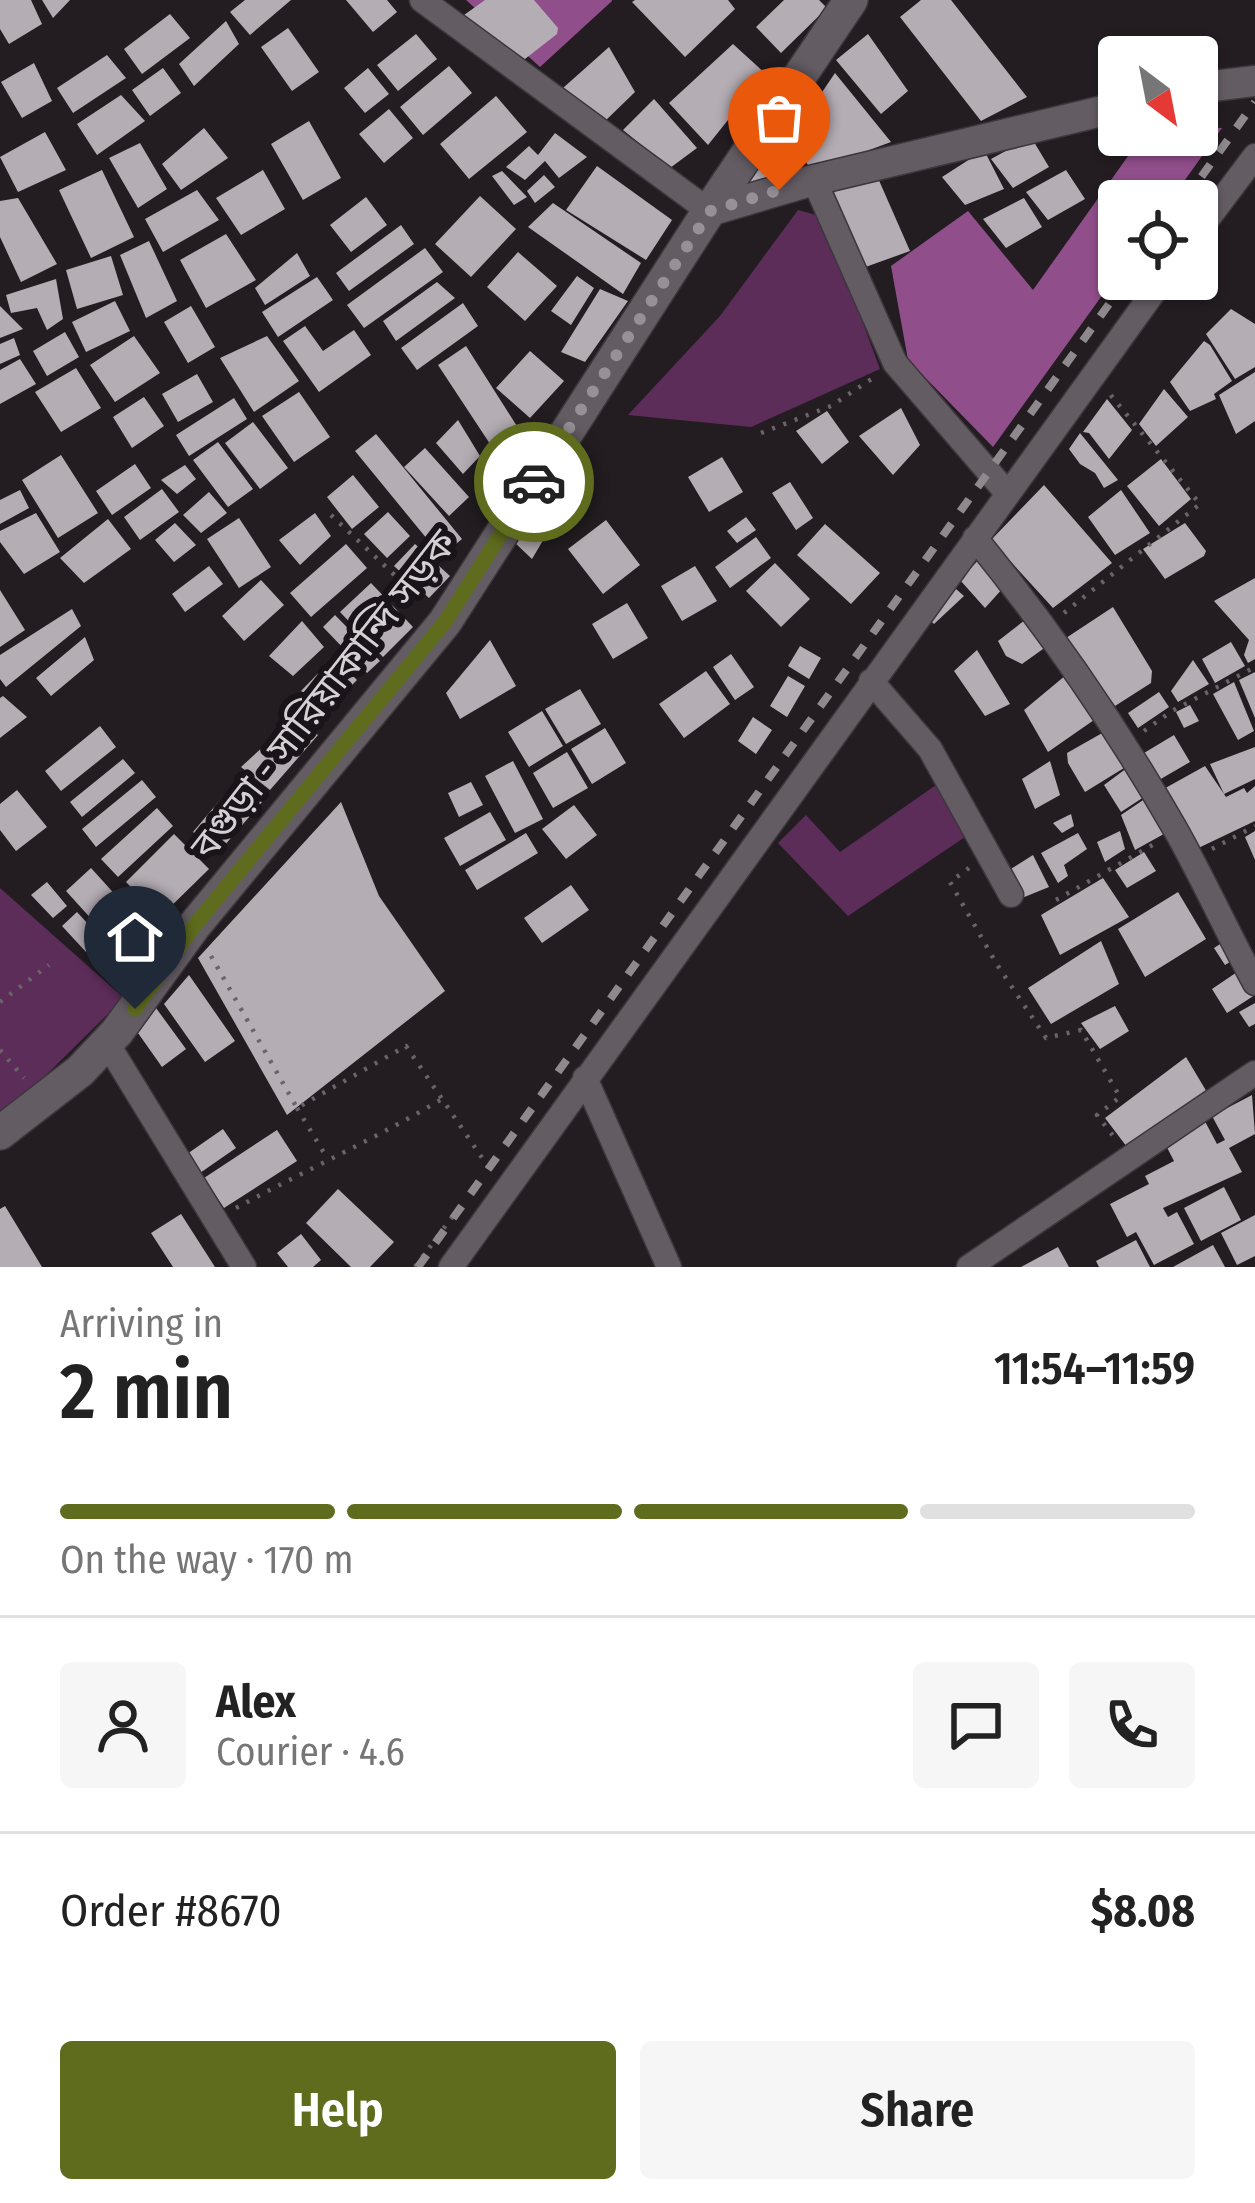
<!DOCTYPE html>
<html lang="en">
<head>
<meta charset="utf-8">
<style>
  :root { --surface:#fff; --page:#f6f6f6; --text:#222; --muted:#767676; --line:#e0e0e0; --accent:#5f6c1d }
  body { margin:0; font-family:"Fira Sans Condensed","Noto Sans Bengali",sans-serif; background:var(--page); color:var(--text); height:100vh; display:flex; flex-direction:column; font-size:45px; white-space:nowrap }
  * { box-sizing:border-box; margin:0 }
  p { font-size:39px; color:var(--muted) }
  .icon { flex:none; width:66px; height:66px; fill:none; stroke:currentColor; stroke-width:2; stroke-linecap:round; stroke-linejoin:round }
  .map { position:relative; height:1267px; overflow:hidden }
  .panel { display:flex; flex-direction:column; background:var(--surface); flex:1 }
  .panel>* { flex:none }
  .needle { width:78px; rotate:148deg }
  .controls { position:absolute; left:1098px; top:36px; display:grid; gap:24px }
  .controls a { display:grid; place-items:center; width:120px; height:120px; border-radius:12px; background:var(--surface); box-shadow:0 3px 9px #0004; font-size:60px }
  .pin { position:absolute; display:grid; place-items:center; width:102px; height:102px; color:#fff; margin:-123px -51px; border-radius:50% 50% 50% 0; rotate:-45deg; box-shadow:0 0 12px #0007 }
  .pin .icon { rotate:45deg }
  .courier { position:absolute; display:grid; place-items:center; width:120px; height:120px; margin:-60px; border:9px solid #5f6c1d; border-radius:50%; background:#fff; color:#222; box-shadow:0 3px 15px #0007 }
  .headline em { font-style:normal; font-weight:600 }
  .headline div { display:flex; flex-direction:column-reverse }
  .headline { display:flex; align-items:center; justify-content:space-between; height:204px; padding:0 60px }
  h1 { font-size:78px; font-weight:600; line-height:90px }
  .bar { display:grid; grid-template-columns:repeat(4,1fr); gap:18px 12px; align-content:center; height:144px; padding:0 60px }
  .bar i { height:15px; border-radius:9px; background:var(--line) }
  .bar .selected { background:var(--accent) }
  .bar p { grid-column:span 4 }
  .line { display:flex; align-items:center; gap:30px; padding:0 60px; border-top:3px solid var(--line) }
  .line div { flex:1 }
  .round { display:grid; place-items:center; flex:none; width:126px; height:126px; border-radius:12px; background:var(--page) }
  .primary-button { display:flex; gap:24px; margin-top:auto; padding:24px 60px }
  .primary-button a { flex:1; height:138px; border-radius:12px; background:var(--accent); color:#fff; font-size:48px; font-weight:600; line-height:138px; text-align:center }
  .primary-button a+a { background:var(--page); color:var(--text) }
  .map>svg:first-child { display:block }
  .green { fill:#5c2d59 }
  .water { fill:#904e8b }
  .building { fill:#b5adb4 }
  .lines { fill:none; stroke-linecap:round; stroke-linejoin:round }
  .minor-casing { stroke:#3c373c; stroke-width:27 }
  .tertiary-casing { stroke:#3c373c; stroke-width:33 }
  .secondary-casing { stroke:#3c373c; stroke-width:36 }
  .path { stroke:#696469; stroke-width:4.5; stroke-dasharray:3 9; stroke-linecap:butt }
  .minor { stroke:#635c63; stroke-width:24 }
  .tertiary { stroke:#635c63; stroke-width:30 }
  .secondary { stroke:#635c63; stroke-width:33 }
  .rail { stroke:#8e898d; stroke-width:8; stroke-dasharray:15 15; stroke-linecap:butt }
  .done { stroke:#969196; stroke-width:12; stroke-dasharray:0 21.6 }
  .route { stroke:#5f6c1d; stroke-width:15 }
  .labels { text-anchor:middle; stroke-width:12; stroke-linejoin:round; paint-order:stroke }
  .street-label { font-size:39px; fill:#d4d0d4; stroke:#191419 }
</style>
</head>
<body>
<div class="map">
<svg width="1255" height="1267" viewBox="0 0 1255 1267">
  <rect width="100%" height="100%" fill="#231d22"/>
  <path class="green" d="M 798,210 L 823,217 L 880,369 L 751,427 L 628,415 L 720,316 Z
    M 936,785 L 965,837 L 848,916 L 778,843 L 806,815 L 840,852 Z
    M 0,888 L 124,998 L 33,1088 L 0,1113 Z"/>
  <path class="water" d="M 466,0 L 612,0 L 612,1 L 540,67 Z
    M 1197,127 L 1222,128 L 1170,201 L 1119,201 L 1119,272 L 993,447 L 908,360 L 891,266 L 968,211 L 1033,290 L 1143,135 L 1197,135 Z"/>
  <path class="building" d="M 0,0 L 31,0 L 42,24 L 9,44 L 0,29 Z
    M 42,0 L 70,0 L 53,18 Z
    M 245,0 L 291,0 L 250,35 L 230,12 Z
    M 346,0 L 387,0 L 397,12 L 373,32 Z
    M 485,0 L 534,0 L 558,28 L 557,34 L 507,73 L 443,30 Z
    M 635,0 L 728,0 L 735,9 L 685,57 L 632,2 Z
    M 784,0 L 819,0 L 827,8 L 781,53 L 756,27 Z
    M 921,0 L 951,0 L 1027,97 L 981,121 L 900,17 Z
    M 170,14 L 190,38 L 142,74 L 124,49 Z
    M 226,21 L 239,44 L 194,86 L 179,64 Z
    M 288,28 L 319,72 L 292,91 L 261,47 Z
    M 416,34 L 437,59 L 398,91 L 377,65 Z
    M 868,34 L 908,91 L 881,114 L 836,60 Z
    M 733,44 L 766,74 L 732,105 L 736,110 L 708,145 L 669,103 Z
    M 609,47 L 635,92 L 602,124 L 563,88 Z
    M 107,55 L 126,78 L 73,113 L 57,88 Z
    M 34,63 L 52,101 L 22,118 L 1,82 Z
    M 449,66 L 472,93 L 423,135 L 400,107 Z
    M 163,68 L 181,93 L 150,116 L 132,90 Z
    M 368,68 L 389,94 L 365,113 L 344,88 Z
    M 835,73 L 891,142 L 812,171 L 795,146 L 814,104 Z
    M 121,95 L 145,121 L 97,155 L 77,124 Z
    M 496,96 L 527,132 L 469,179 L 440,144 Z
    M 654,99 L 697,148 L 670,168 L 623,130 Z
    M 389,109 L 413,138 L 384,163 L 359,134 Z
    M 309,121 L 341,178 L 303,200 L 271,144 Z
    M 204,128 L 228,158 L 181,190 L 162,164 Z
    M 45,132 L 66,170 L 18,192 L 0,157 Z
    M 555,133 L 587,157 L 559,178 L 545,161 L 525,180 L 506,167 L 529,146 L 538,155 Z
    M 1031,137 L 1049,167 L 1013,188 L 991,159 Z
    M 140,143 L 167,189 L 138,208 L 109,158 Z
    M 984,150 L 1004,189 L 965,205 L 942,177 Z
    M 762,151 L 791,180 L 744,190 Z
    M 597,166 L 672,220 L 646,260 L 566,210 Z
    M 874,169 L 910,251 L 860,269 L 821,182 Z
    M 102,170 L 134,237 L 91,258 L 59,190 Z
    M 263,170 L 285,209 L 241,235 L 216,198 Z
    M 1066,170 L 1085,199 L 1048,220 L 1026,192 Z
    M 502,171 L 527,197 L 514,205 L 492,176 Z
    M 544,175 L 555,187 L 535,203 L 527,191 Z
    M 197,190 L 219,220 L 163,252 L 145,219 Z
    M 480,196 L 516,229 L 471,277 L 435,244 Z
    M 366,197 L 387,225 L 351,252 L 330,225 Z
    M 18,198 L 57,264 L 21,282 L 0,237 L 0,201 Z
    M 1024,198 L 1042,227 L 1006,248 L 983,219 Z
    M 553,203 L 641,263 L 623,294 L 528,227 Z
    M 401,225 L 414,244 L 349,291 L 336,273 Z
    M 226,234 L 256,280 L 206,308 L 180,260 Z
    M 149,241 L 177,301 L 146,318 L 120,255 Z
    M 425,248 L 443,272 L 364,328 L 347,305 Z
    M 518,252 L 557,286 L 525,321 L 487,287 Z
    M 297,253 L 310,276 L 265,305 L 255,288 Z
    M 111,256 L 123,295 L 77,309 L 66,270 Z
    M 577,276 L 594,288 L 571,325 L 551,311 Z
    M 317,277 L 333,300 L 278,337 L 262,312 Z
    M 56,279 L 63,319 L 47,330 L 37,308 L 11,313 L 6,295 Z
    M 437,282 L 455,298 L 396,341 L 383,321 Z
    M 600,289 L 628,301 L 585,362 L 561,352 Z
    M 115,301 L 130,331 L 86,352 L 72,322 Z
    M 463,303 L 478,326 L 417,370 L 401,348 Z
    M 0,306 L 23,329 L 0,338 Z
    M 191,306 L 215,347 L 188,363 L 164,322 Z
    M 1231,309 L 1255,324 L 1255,367 L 1235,379 L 1206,334 Z
    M 305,326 L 323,351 L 354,330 L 371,355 L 319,392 L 283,341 Z
    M 65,332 L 79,357 L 47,376 L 33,351 Z
    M 134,336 L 160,373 L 115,402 L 90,365 Z
    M 267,336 L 299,381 L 254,412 L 220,358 Z
    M 14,338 L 20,355 L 0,364 L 0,344 Z
    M 1204,341 L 1210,345 L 1232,381 L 1214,394 L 1216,399 L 1190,411 L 1170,382 Z
    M 466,346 L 520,431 L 494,450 L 438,365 Z
    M 530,351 L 564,381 L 530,418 L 496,388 Z
    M 20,359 L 36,384 L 0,404 L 0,370 Z
    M 76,368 L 101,408 L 61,432 L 35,392 Z
    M 1255,372 L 1255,421 L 1236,434 L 1219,395 Z
    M 197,374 L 213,402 L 178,422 L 162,394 Z
    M 1164,389 L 1188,417 L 1156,446 L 1139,424 Z
    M 299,392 L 330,437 L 294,462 L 262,416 Z
    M 144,397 L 164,426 L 132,448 L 113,417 Z
    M 234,398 L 247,419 L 189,456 L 176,435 Z
    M 1107,399 L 1132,430 L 1109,459 L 1089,433 L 1083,432 Z
    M 901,408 L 920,445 L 893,475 L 859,436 Z
    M 827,411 L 849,442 L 822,464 L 796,431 Z
    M 458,420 L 480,456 L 463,474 L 436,443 Z
    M 253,422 L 288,468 L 260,489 L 225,443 Z
    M 1080,433 L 1118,480 L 1104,488 L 1095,473 L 1080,464 L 1069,449 Z
    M 376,434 L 462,539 L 441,556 L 355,451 Z
    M 218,442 L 253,489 L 228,507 L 193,460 Z
    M 425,448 L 469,497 L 449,516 L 404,467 Z
    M 61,455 L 98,513 L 58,538 L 22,480 Z
    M 722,457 L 743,492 L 709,512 L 688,477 Z
    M 1161,459 L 1191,499 L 1159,526 L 1127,486 Z
    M 135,464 L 151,488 L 112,515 L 96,491 Z
    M 185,465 L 196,479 L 177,494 L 161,480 Z
    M 353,475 L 379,507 L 352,529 L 327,497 Z
    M 790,482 L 813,518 L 796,530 L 772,493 Z
    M 1044,485 L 1112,563 L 1053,608 L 991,540 Z
    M 162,489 L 179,512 L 140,540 L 124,517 Z
    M 20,490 L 29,508 L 0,524 L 0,500 Z
    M 1121,490 L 1150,533 L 1115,555 L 1088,517 Z
    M 209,492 L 227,513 L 201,533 L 183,515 Z
    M 537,502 L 555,520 L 532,559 L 513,541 Z
    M 388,512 L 410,536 L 387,558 L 364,534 Z
    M 36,513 L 60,552 L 24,574 L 0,542 L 0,531 Z
    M 315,513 L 331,536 L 300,565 L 279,540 Z
    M 746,517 L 756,530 L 737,543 L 727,531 Z
    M 239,518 L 271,567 L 239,588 L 207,539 Z
    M 108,519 L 131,549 L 84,583 L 60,558 Z
    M 606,520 L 640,565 L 603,594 L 568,549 Z
    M 175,523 L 196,545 L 174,562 L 155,540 Z
    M 1185,523 L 1206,551 L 1204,556 L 1165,579 L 1143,549 Z
    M 825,524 L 880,573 L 851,604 L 797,555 Z
    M 756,537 L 771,558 L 730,588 L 715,567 Z
    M 346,544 L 367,568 L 311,617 L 290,593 Z
    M 415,544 L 450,576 L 429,598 L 394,566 Z
    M 982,556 L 1004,587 L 985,608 L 960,580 Z
    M 775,563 L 810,599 L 781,627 L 746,591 Z
    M 209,566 L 223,584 L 185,612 L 172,594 Z
    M 695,566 L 717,601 L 682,621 L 661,586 Z
    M 1255,578 L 1255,659 L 1248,663 L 1244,655 L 1249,640 L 1214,601 Z
    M 261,580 L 284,605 L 244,641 L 222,616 Z
    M 948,582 L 964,596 L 934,624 L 924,614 Z
    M 371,583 L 413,627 L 383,657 L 340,612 Z
    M 0,590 L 25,630 L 0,647 Z
    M 627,603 L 648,638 L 613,659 L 592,624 Z
    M 1113,607 L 1152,671 L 1151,683 L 1115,706 L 1066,638 Z
    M 72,609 L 81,626 L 6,687 L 0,679 L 0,655 Z
    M 335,615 L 380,661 L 367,673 L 323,627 Z
    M 1030,616 L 1050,644 L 1022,664 L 1006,656 L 998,641 Z
    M 302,621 L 324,647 L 293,676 L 269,656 Z
    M 85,637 L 94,660 L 51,696 L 36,678 Z
    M 490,640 L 516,686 L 460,719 L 446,693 Z
    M 1231,642 L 1245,666 L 1215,683 L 1202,659 Z
    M 800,646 L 821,658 L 809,679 L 788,666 Z
    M 977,650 L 1010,704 L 985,716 L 954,671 Z
    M 731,654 L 754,687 L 735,700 L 713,667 Z
    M 334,657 L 357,680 L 324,713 L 301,691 Z
    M 1193,660 L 1209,684 L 1178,702 L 1171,691 Z
    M 706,671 L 730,704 L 684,738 L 659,704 Z
    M 1255,672 L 1255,718 L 1239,680 Z
    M 1066,675 L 1094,720 L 1048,752 L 1024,710 Z
    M 788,676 L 805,686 L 787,717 L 770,706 Z
    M 1234,682 L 1254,731 L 1238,740 L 1213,694 Z
    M 580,689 L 601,724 L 566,744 L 545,709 Z
    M 1159,692 L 1169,707 L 1138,728 L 1128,713 Z
    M 3,696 L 27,717 L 0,738 L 0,698 Z
    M 1190,705 L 1199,721 L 1184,728 L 1176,712 Z
    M 542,711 L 563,746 L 529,767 L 508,732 Z
    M 753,717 L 772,730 L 756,754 L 738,741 Z
    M 294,718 L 318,735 L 270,790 L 241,767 Z
    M 100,726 L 116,747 L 61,791 L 45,771 Z
    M 605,728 L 626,763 L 592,784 L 571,749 Z
    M 1104,732 L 1126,762 L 1124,768 L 1085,792 L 1068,763 L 1067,753 Z
    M 1174,735 L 1190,762 L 1159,780 L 1144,753 Z
    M 1255,747 L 1255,779 L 1224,794 L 1226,797 L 1244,788 L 1247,793 L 1255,786 L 1255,821 L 1192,851 L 1160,791 L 1205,766 L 1224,794 L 1210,764 Z
    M 567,752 L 588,788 L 553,808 L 533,773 Z
    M 123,759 L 135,773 L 82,817 L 70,802 Z
    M 513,761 L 543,819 L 515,833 L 485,776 Z
    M 1050,761 L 1060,795 L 1035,809 L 1022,779 Z
    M 1131,765 L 1150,793 L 1121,812 L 1104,785 Z
    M 142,780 L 156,797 L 96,847 L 82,829 Z
    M 236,781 L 262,802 L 218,853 L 193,832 Z
    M 471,782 L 483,805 L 459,817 L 448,793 Z
    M 17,790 L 47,827 L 16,851 L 0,830 L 0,804 Z
    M 1152,794 L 1171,830 L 1135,850 L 1121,815 Z
    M 341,802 L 379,896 L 445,991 L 287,1115 L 198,958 Z
    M 574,805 L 597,835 L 566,859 L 542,829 Z
    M 157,808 L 173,826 L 118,877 L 101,859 Z
    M 490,812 L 506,840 L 460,866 L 444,838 Z
    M 1071,814 L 1074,826 L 1062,833 L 1053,823 Z
    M 1120,831 L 1125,849 L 1105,862 L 1097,842 Z
    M 1255,831 L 1255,860 L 1245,837 Z
    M 526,833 L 538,853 L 477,890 L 465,870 Z
    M 1078,833 L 1087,849 L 1064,865 L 1068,876 L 1058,883 L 1041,853 Z
    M 174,834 L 209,869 L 160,917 L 126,882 Z
    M 1144,852 L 1156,871 L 1127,888 L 1115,870 Z
    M 1033,855 L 1049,887 L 1022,898 L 1006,872 Z
    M 91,868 L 130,911 L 105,934 L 66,891 Z
    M 1103,878 L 1129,917 L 1060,955 L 1041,915 Z
    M 47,882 L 67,906 L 53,918 L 31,895 Z
    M 571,885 L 589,910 L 542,943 L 524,918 Z
    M 1178,892 L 1206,939 L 1145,977 L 1118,929 Z
    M 77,912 L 101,938 L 86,952 L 62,926 Z
    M 133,919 L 158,936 L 127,977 L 100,955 Z
    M 1228,939 L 1238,957 L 1225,965 L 1214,948 Z
    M 1101,941 L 1119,984 L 1051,1024 L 1028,988 Z
    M 1243,968 L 1255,995 L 1227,1013 L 1212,989 Z
    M 189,975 L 235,1041 L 205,1062 L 164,1004 Z
    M 1255,1003 L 1255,1024 L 1249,1027 L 1239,1012 Z
    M 1115,1006 L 1129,1031 L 1100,1049 L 1081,1023 Z
    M 156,1008 L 186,1049 L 162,1067 L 138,1033 Z
    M 1186,1057 L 1211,1099 L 1127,1147 L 1105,1118 Z
    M 1252,1095 L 1255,1134 L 1229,1148 L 1242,1172 L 1163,1208 L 1168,1217 L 1177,1212 L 1194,1244 L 1154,1265 L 1136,1232 L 1127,1237 L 1110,1204 L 1149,1184 L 1145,1176 L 1174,1161 L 1160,1134 L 1200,1112 L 1217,1144 L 1225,1140 L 1212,1116 Z
    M 223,1129 L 236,1148 L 200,1173 L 187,1154 Z
    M 277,1130 L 297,1161 L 224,1208 L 204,1178 Z
    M 1224,1187 L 1241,1220 L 1201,1241 L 1184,1208 Z
    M 338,1189 L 394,1242 L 370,1267 L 351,1267 L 306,1223 Z
    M 5,1206 L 42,1267 L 0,1267 L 0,1209 Z
    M 181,1214 L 215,1267 L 173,1267 L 151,1233 Z
    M 1255,1215 L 1255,1256 L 1237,1265 L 1221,1233 Z
    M 301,1234 L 321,1260 L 313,1267 L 288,1267 L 277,1253 Z
    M 1136,1240 L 1150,1267 L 1099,1267 L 1096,1261 Z
    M 1213,1245 L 1225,1267 L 1173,1267 Z
    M 1058,1247 L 1069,1267 L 1021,1267 Z"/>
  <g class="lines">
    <g class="minor-casing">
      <path id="minor" d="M 422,0 L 709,211
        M 814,180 L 895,363 L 1007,493
        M 1197,233 L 1255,156
        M 975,538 C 1049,629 1116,726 1174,827 C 1203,878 1227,932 1255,983
        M 871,681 L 930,749 L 1011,895
        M 107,1043 L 244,1267
        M 585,1078 L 669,1267
        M 451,1267 L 1163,279
        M 969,1267 L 1255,1073"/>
    </g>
    <g class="tertiary-casing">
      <path id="tertiary" d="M 1197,88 L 1255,81
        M 709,211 L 814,180 L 1119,107"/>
    </g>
    <g class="secondary-casing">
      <path id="secondary" d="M 0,1133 L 80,1071 L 117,1032 L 194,926 L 445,622 L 709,211 L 851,0"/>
    </g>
    <path class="path" d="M 761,433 L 831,406 L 876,376
      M 331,515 L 423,602
      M 1064,613 L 1200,504 L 1109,393
      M 1144,731 L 1172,711 L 1255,667
      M 1212,849 L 1255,826
      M 969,868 L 950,882 L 996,963 L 1046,1038 L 1081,1030 L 1120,1097 L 1097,1115 L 1114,1137
      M 1056,900 L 1156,843
      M 211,956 L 297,1108 L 406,1046 L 491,1171
      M 0,1002 L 49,965
      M 0,1050 L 24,1078
      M 297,1108 L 327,1158
      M 236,1208 C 304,1171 375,1139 442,1099
      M 415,1267 L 458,1209"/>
    <use href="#minor" class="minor"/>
    <use href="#tertiary" class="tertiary"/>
    <use href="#secondary" class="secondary"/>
    <path class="rail" d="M 1184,201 L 1255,102
      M 418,1267 L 1127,279"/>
  </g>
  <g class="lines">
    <path class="done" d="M 534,482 L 710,211 L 779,190"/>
    <path class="route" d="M 135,1009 L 194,926 L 445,622 L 534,482"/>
  </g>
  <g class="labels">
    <g class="street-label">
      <text transform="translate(323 694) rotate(-52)" y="14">বগুড়া - সারিয়াকান্দি সড়ক</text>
    </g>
  </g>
</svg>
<div class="controls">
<a><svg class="needle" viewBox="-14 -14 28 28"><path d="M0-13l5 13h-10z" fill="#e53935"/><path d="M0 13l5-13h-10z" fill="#767676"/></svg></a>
<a><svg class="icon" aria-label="locate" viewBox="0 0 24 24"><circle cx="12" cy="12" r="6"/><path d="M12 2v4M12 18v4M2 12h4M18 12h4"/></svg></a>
</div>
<div class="pin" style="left:779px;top:190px;background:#ea580c"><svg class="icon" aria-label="bag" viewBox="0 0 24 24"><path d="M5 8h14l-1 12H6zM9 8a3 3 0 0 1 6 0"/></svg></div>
<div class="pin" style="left:135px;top:1009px;background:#1f2937"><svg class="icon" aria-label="home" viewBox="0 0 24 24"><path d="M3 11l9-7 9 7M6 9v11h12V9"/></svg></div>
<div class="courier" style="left:534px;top:482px"><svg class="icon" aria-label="car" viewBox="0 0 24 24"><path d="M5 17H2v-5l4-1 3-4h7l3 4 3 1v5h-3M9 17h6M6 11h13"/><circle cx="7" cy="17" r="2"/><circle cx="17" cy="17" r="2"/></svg></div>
</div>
<section class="panel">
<div class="headline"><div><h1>2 min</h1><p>Arriving in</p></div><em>11:54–11:59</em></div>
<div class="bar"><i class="selected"></i><i class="selected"></i><i class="selected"></i><i></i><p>On the way · 170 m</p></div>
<div class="line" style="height:216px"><a class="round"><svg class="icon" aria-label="person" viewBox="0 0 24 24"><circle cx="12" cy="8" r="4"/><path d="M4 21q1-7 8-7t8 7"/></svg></a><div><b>Alex</b><p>Courier · 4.6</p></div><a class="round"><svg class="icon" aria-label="chat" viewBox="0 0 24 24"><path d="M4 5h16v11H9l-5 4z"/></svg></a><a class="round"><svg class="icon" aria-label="phone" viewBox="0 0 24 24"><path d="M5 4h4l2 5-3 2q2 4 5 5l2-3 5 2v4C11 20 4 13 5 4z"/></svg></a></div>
<div class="line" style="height:156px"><div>Order #8670</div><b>$8.08</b></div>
<div class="primary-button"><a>Help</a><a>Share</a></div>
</section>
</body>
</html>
